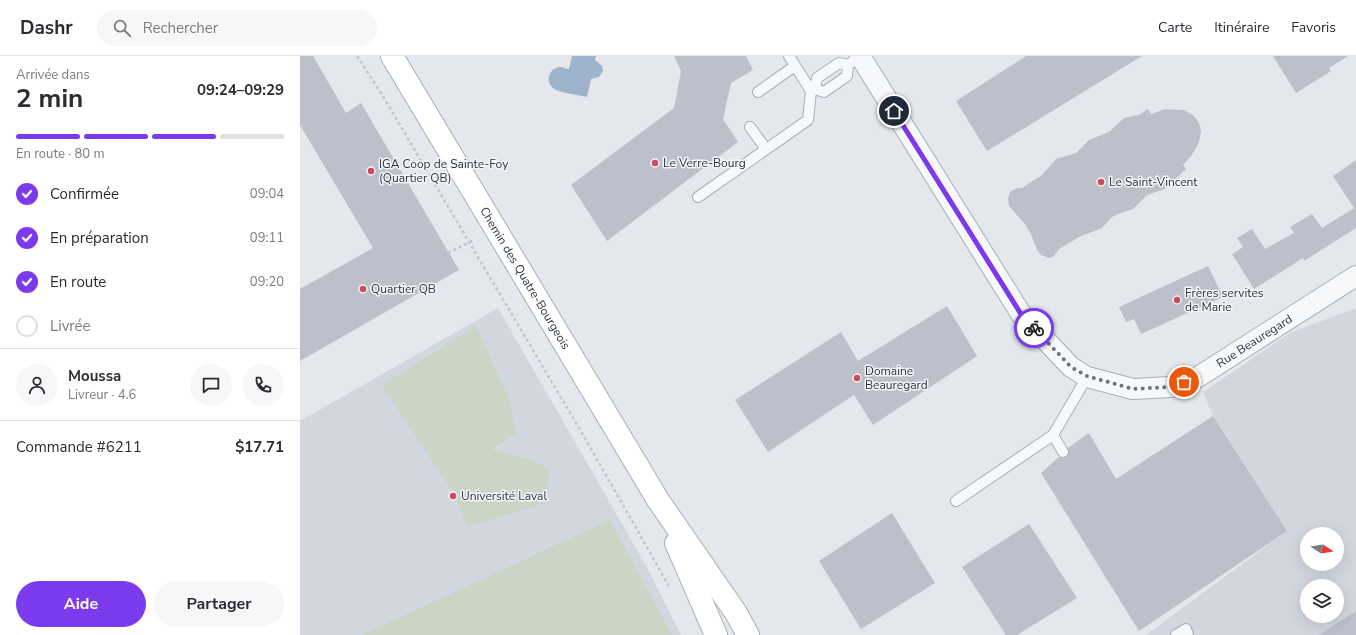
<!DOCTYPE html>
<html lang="fr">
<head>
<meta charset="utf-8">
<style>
  :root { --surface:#fff; --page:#f7f7f7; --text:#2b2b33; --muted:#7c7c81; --line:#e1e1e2; --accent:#7c3aed }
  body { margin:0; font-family:"Nunito Sans",sans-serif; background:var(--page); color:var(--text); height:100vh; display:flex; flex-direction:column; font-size:15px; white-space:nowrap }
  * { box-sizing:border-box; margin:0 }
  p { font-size:13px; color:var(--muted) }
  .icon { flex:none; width:22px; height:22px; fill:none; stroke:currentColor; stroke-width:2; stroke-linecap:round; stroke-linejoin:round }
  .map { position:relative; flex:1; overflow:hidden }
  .panel { display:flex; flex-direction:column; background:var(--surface); width:300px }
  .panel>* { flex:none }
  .needle { width:26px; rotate:102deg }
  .buttons { position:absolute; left:1000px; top:471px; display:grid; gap:8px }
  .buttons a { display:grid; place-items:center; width:44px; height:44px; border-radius:50%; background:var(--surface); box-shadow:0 4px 16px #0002; font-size:20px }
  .pin { position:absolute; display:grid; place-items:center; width:34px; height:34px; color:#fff; margin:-17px; border:2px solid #fff; border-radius:50%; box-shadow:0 1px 4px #0007 }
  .courier { position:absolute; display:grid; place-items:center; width:40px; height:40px; margin:-20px; border:3px solid #7c3aed; border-radius:50%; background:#fff; color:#222; box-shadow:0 1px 5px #0007 }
  .summary em { font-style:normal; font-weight:700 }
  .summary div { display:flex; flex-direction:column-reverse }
  .summary { display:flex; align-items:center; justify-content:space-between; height:68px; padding:0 16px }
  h1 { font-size:26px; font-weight:700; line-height:30px }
  .bar { display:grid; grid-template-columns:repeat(4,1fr); gap:6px 4px; align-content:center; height:48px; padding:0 16px }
  .bar i { height:5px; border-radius:3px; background:var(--line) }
  .bar .current { background:var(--accent) }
  .bar p { grid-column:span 4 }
  .line { display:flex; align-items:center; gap:10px; padding:0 16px; border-top:1px solid var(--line) }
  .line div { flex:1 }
  .round { display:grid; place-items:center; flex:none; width:42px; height:42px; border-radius:21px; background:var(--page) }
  ol { padding:0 16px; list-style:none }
  li { display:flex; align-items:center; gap:12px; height:44px }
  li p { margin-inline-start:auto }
  li .icon { padding:4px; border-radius:50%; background:var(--accent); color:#fff; stroke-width:4 }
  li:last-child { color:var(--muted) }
  li i { width:22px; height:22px; border:2px solid var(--line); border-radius:50% }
  .primary-button { display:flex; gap:8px; margin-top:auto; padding:8px 16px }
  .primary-button a { flex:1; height:46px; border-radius:24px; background:var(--accent); color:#fff; font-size:16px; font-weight:700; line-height:46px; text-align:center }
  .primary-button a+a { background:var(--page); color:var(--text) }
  header { display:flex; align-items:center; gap:24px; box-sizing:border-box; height:56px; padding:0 20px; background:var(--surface); border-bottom:1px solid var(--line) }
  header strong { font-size:19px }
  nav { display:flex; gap:22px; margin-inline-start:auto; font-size:14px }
  .search { width:280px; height:36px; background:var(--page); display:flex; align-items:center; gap:10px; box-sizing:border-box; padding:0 14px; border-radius:22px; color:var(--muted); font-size:15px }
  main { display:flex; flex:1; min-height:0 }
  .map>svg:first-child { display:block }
  .built { fill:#d2d6de; fill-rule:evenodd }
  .green { fill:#c9d6c5 }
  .water { fill:#9fb4cc }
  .building { fill:#bbc0ca }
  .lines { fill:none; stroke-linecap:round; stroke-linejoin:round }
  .service-casing { stroke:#a9aeb7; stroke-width:12 }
  .minor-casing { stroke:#a9aeb7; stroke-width:22 }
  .secondary-casing { stroke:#a9aeb7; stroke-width:24 }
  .path { stroke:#c2c5cb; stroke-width:2.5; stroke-dasharray:3 3; stroke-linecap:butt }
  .service { stroke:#f7f8fa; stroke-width:10 }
  .minor { stroke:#f7f8fa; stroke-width:20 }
  .secondary { stroke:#fff; stroke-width:22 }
  .done { stroke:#6c737f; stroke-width:4; stroke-dasharray:0 7.2 }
  .route { stroke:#7c3aed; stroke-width:5 }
  .poi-dot { fill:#d1495b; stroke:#f4f6f9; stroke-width:1.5 }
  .labels { text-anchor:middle; stroke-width:3; stroke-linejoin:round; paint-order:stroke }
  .poi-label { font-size:12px; fill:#2b3445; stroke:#f4f6f9; text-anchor:start }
  .street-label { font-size:12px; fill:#2b3445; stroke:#f4f6f9 }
</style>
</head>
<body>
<header>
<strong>Dashr</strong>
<div class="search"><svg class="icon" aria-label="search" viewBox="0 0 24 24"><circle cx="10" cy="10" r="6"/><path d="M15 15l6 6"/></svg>Rechercher</div>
<nav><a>Carte</a><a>Itinéraire</a><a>Favoris</a></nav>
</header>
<main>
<section class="panel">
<div class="summary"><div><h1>2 min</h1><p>Arrivée dans</p></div><em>09:24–09:29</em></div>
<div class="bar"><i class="current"></i><i class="current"></i><i class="current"></i><i></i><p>En route · 80 m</p></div>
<ol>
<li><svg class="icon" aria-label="check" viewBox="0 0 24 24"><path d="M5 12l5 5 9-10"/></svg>Confirmée<p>09:04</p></li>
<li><svg class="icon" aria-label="check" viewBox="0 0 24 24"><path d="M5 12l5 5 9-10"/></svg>En préparation<p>09:11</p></li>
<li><svg class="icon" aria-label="check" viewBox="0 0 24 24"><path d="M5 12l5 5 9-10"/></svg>En route<p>09:20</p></li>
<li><i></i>Livrée</li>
</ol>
<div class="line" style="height:72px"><a class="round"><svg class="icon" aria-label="person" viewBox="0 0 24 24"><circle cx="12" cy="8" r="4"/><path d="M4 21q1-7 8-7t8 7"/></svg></a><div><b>Moussa</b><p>Livreur · 4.6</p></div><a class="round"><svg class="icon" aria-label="chat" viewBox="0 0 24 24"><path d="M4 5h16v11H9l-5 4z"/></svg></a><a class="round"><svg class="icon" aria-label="phone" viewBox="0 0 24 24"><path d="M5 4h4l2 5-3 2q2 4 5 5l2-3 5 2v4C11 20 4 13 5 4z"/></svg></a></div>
<div class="line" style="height:52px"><div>Commande #6211</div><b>$17.71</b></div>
<div class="primary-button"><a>Aide</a><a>Partager</a></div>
</section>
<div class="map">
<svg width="1056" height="579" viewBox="0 0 1056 579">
  <rect width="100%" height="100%" fill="#e4e7ec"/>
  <path class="built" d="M 198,252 L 349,515 L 381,579 L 0,579 L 0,365 Z
    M 1056,252 L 1056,579 L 846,579 L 987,475 L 913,360 L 903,336 L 990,277 ZM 1007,478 L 1037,478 L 1037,508 L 1007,508 ZM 1007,530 L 1037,530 L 1037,560 L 1007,560 Z"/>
  <path class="green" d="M 176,270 L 209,342 L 216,378 L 190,393 L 226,402 L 250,413 L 244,447 L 207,459 L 167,470 L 154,437 L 82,329 Z
    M 310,464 L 372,579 L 62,579 L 66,577 Z"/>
  <path class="water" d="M 272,0 L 296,0 L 295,4 L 302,10 L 303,15 L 299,21 L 291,23 L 287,41 C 279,39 259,37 253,32 C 245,25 249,12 260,11 C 263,11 266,13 269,13 Z"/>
  <path class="building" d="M 0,0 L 13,0 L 46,57 L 61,47 L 159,214 L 0,305 L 0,233 L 73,192 L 0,69 Z
    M 374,0 L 446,0 L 453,14 L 431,27 L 423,63 L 438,86 L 307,185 L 271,129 L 374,52 L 381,15 Z
    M 726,0 L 842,0 L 687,95 L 656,45 Z
    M 973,0 L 1048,0 L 1029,12 L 1031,15 L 996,37 Z
    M 848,53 L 851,58 L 865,53 L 884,54 L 894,60 L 899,67 L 901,75 L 899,86 L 892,99 L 883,109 L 886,113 L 865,133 L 847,139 L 833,153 L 818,158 L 812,161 L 802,172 L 779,181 L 759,193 L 754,200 L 749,202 L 741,199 L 737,194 L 731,178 L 725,168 L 709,150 L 708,142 L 710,136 L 717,132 L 722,132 L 742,119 L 756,103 L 776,97 L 789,84 L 809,76 L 824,62 L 839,59 Z
    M 1056,104 L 1056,172 L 1004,205 L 1003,202 L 954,233 L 932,198 L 943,191 L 937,182 L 952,173 L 965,193 L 994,177 L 990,171 L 1012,158 L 1022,172 L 1054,152 L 1033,120 Z
    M 908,210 L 923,241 L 841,278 L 834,263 L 826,266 L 819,251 Z
    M 647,250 L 677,300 L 573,369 L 554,339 L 468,396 L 435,344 L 541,276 L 558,305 Z
    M 913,360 L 987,475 L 839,575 L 741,417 L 759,401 L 763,402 L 767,401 L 769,396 L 768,392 L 789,377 L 816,423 Z
    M 592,457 L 635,527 L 561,573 L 519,505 Z
    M 729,468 L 777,542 L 717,579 L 706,579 L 662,511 Z
    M 1056,555 L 1056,579 L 1019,579 Z"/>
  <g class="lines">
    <g class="service-casing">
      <path id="service" d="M 489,0 L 511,35
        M 515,33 L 524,36 L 547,20 L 548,9
        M 458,36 L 495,10
        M 450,71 L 466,93
        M 398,141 L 508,64 L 511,35 L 515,33 L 517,22 L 539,7 L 548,9 L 560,0
        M 753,379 L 763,396
        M 656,445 L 753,379 L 787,321
        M 876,579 L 886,573 L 888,579"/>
    </g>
    <g class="minor-casing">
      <g id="minor">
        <path id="s1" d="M 560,0 L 721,258 L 771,311 L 787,321 L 833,333 L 871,331 L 898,321 L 1056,220"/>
      </g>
    </g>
    <g class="secondary-casing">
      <g id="secondary">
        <path id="s2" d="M 92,0 L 358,444 L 436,557 L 448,579"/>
        <path d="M 376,487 L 416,579"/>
      </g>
    </g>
    <path class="path" d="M 57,0 L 81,37 L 286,384 L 370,532
      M 148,197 L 174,184"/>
    <use href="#service" class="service"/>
    <use href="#minor" class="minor"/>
    <use href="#secondary" class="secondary"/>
  </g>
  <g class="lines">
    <path class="done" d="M 734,272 L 771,311 L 787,320 L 833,333 L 871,331 L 884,326"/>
    <path class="route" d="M 594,55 L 721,258 L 734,272"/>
  </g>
  <g class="poi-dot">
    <circle cx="355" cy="107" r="4"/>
    <circle cx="71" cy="115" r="4"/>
    <circle cx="801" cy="126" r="4"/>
    <circle cx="63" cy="233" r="4"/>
    <circle cx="877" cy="244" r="4"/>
    <circle cx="557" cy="322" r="4"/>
    <circle cx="153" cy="440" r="4"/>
  </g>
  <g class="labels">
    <g class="poi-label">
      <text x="363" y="111">Le Verre-Bourg</text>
      <text x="79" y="112">IGA Coop de Sainte-Foy<tspan x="79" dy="14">(Quartier QB)</tspan></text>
      <text x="809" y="130">Le Saint-Vincent</text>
      <text x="71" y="237">Quartier QB</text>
      <text x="885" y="241">Frères servites<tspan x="885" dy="14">de Marie</tspan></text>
      <text x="565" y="319">Domaine<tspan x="565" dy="14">Beauregard</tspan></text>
      <text x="161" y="444">Université Laval</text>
    </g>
    <g class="street-label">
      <text dy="4" stroke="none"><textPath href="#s2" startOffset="259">Chemin des Quatre-Bourgeois</textPath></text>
      <text dy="4" stroke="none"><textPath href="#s1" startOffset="577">Rue Beauregard</textPath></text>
    </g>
  </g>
</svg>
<div class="buttons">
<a><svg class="needle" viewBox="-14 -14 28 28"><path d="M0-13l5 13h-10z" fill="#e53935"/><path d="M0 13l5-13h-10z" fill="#7c7c81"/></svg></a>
<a><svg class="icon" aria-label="layers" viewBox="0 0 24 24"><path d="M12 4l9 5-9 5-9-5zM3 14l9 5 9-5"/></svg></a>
</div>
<div class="pin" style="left:884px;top:326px;background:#ea580c"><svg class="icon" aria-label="bag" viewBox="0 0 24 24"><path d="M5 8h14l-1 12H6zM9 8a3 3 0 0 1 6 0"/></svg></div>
<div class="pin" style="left:594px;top:55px;background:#1f2937"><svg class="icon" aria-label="home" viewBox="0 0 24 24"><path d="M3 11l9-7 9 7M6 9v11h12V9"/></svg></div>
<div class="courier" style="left:734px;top:272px"><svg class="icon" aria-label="bike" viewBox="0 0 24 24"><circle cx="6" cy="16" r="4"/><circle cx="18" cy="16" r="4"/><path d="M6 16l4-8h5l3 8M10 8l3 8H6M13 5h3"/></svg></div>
</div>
</main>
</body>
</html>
